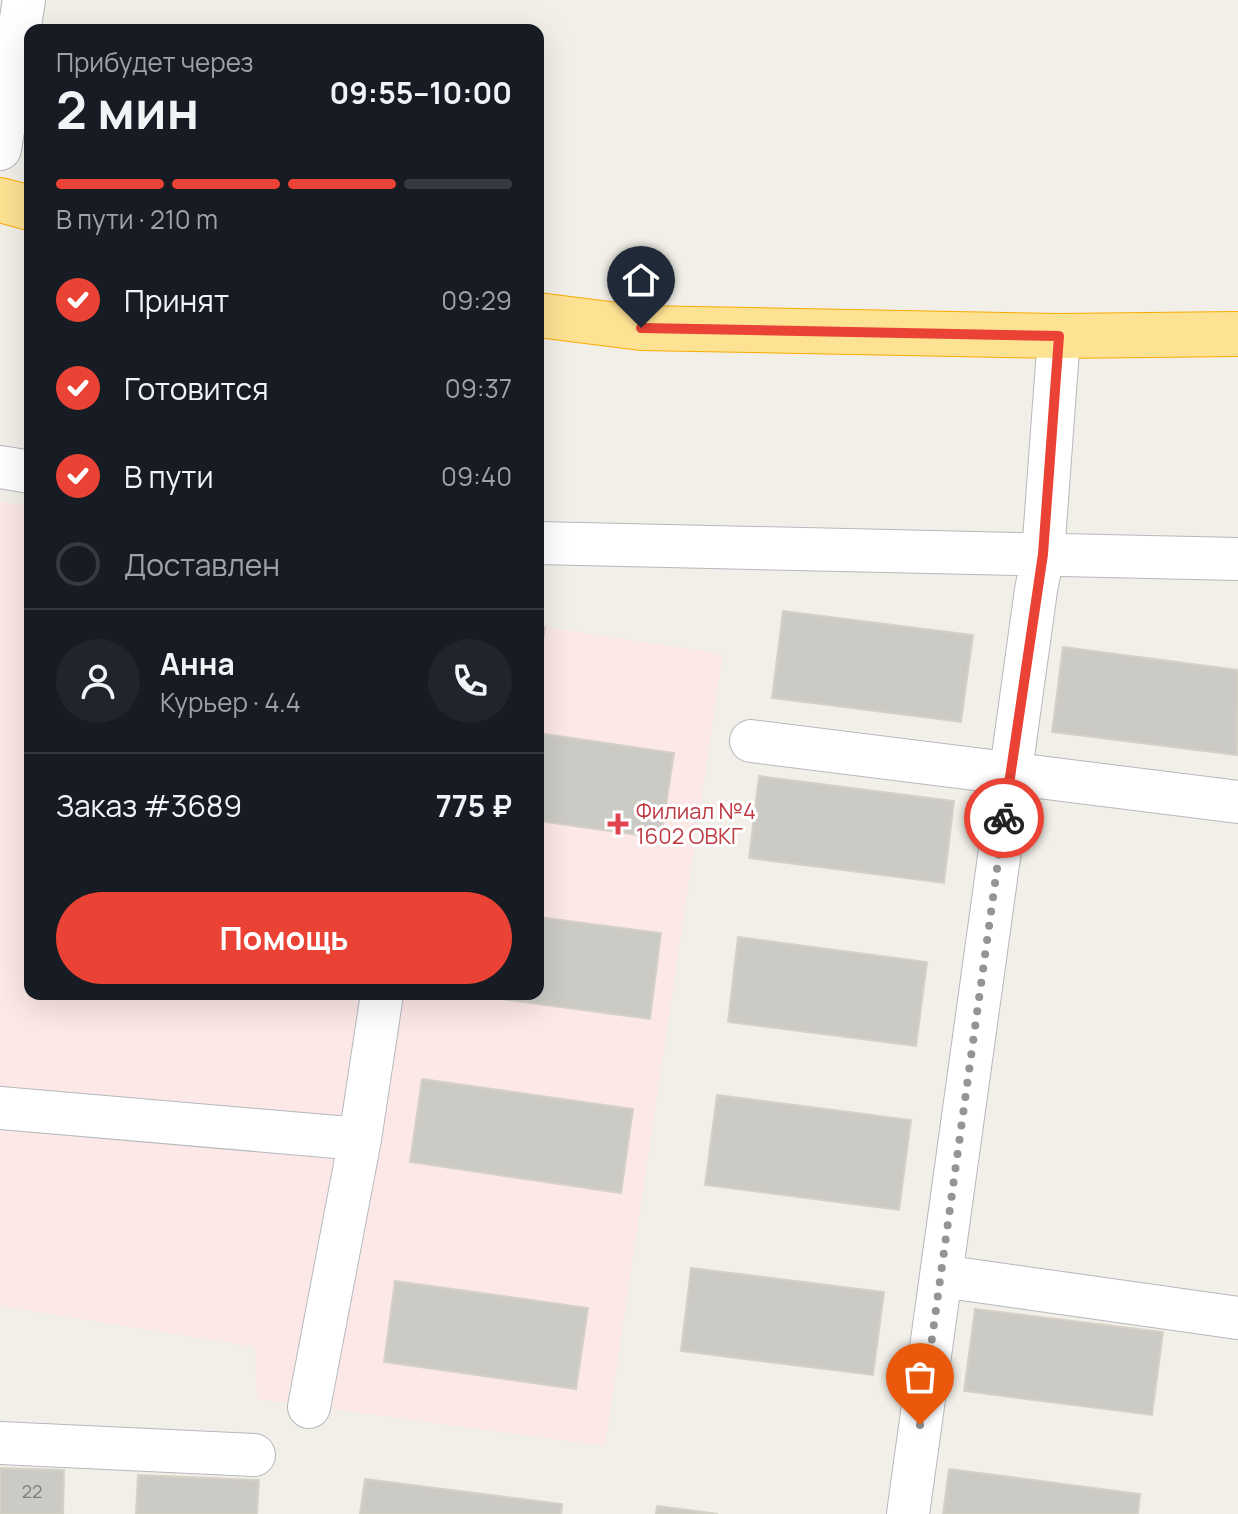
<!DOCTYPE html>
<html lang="ru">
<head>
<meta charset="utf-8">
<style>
  :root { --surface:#171b24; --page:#20242c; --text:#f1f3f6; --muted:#9ea1a6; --line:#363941; --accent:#ea4335 }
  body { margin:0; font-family:Manrope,sans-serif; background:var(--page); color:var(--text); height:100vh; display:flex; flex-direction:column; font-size:30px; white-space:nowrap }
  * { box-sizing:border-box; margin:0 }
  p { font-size:26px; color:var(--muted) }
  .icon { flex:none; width:44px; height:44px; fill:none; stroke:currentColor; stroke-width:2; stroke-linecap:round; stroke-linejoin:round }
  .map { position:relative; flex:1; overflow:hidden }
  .sheet { position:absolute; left:24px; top:24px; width:520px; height:976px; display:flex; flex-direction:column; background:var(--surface); border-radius:16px; box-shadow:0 8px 32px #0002 }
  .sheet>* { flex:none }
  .pin { position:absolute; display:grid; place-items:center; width:68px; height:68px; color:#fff; margin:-82px -34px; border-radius:50% 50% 50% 0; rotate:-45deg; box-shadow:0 0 8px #0007 }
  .pin .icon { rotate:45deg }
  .courier { position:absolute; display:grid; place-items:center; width:80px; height:80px; margin:-40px; border:6px solid #ea4335; border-radius:50%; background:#fff; color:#222; box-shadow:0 2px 10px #0007 }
  .headline em { font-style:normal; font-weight:700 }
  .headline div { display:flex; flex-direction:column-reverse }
  .headline { display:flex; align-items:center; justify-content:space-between; height:136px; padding:0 32px }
  h1 { font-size:52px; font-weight:700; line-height:60px }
  .bar { display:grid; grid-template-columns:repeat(4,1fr); gap:12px 8px; align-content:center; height:96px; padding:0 32px }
  .bar i { height:10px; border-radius:6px; background:var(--line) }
  .bar .current { background:var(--accent) }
  .bar p { grid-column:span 4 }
  .line { display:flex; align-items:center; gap:20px; padding:0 32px; border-top:2px solid var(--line) }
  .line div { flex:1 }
  .round { display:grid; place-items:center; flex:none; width:84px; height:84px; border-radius:42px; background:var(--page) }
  ol { padding:0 32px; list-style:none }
  li { display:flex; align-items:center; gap:24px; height:88px }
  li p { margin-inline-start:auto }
  li .icon { padding:8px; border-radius:50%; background:var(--accent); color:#fff; stroke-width:4 }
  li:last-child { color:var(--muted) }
  li i { width:44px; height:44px; border:4px solid var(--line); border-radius:50% }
  .action { display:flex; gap:16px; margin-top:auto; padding:16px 32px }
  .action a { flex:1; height:92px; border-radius:48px; background:var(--accent); color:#fff; font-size:32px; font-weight:700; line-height:92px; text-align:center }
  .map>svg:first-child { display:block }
  .medical { fill:#fce8e6 }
  .building { fill:#cccac5; stroke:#d6d1c6; stroke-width:2 }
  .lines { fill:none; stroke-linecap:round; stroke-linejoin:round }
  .minor-casing { stroke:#b5b8bc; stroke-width:44 }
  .highway-casing { stroke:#f9ab00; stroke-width:46 }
  .minor { stroke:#fff; stroke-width:42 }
  .highway { stroke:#fde293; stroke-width:44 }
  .done { stroke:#929495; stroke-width:8; stroke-dasharray:0 14.4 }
  .route { stroke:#ea4335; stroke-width:10 }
  .health-dot { fill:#e0444e; stroke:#fff; stroke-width:3 }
  .labels { text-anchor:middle; stroke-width:6; stroke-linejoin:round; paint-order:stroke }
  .number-label { font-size:18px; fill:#7a7d7f }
  .health-label { font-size:22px; fill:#be3a42; stroke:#fff; text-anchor:start }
</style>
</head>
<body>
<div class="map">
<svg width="1238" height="1514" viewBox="0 0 1238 1514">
  <rect width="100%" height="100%" fill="#f1efe8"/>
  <path class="medical" d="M 0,502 L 30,506 L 30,994 L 538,994 L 538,626 L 723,654 L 605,1446 L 257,1399 L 255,1347 L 0,1306 Z"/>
  <path class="building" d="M 783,611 L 973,635 L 961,722 L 772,698 Z
    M 538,626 L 545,627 L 541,653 L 538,653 Z
    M 1063,647 L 1238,670 L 1237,755 L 1052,732 Z
    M 538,733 L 674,753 L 661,838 L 538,821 Z
    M 759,776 L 954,801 L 944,883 L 749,858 Z
    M 538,917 L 661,933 L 650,1019 L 463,994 L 538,994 Z
    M 738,937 L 927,962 L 916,1046 L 728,1022 Z
    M 422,1079 L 633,1109 L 621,1193 L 410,1162 Z
    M 717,1095 L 911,1120 L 899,1210 L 705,1185 Z
    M 691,1268 L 884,1292 L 873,1375 L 681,1351 Z
    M 395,1281 L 588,1308 L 576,1389 L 384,1362 Z
    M 975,1309 L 1163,1332 L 1152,1415 L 964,1391 Z
    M 0,1468 L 64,1470 L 63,1514 L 0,1514 Z
    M 949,1469 L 1140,1494 L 1138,1514 L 943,1514 Z
    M 138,1475 L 259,1480 L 257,1514 L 136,1514 Z
    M 365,1479 L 562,1504 L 561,1514 L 360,1514 Z
    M 657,1506 L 718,1514 L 656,1514 Z"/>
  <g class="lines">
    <g class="minor-casing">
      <path id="minor" d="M 0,149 L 24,0
        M 0,467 L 30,472
        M 538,543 L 1238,559
        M 751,741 L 1238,802
        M 0,1108 L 360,1139
        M 941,1276 L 1238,1318
        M 309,1407 L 360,1139 L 382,994
        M 0,1443 L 254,1455
        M 908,1514 L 1036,590 L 1043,554 L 1059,336"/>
    </g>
    <g class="highway-casing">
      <path id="highway" d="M 0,200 L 30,208
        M 538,315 L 641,328 L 1059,336 L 1238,334"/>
    </g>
    <use href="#minor" class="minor"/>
    <use href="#highway" class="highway"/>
  </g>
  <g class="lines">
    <path class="done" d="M 920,1425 L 1004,818"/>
    <path class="route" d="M 641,328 L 1059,336 L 1043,554 L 1004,818"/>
  </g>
  <path class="health-dot" d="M614 812h8v8h8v8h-8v8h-8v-8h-8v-8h8z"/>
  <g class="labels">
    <g class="number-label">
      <text x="32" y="1498">22</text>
    </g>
    <g class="health-label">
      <text x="636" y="819">Филиал №4<tspan x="636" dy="25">1602 ОВКГ</tspan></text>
    </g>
  </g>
</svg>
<div class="pin" style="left:920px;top:1425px;background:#ea580c"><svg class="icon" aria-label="bag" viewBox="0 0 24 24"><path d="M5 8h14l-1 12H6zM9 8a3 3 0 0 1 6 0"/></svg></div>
<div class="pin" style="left:641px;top:328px;background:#1f2937"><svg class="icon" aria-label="home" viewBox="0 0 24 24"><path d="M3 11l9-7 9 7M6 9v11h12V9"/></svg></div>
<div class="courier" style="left:1004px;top:818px"><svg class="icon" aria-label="bike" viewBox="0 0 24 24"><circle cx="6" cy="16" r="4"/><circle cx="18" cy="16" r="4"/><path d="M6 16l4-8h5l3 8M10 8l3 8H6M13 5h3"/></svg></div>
<section class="sheet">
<div class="headline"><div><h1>2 мин</h1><p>Прибудет через</p></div><em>09:55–10:00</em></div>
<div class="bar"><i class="current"></i><i class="current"></i><i class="current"></i><i></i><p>В пути · 210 m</p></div>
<ol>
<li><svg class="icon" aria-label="check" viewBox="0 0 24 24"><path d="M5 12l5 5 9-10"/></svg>Принят<p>09:29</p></li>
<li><svg class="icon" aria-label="check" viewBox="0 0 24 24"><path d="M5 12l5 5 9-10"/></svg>Готовится<p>09:37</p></li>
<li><svg class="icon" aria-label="check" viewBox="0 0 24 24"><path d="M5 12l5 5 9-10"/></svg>В пути<p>09:40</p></li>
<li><i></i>Доставлен</li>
</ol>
<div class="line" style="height:144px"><a class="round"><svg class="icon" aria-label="person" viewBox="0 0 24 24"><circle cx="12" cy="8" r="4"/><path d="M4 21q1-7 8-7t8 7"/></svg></a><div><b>Анна</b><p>Курьер · 4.4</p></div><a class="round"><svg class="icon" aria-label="phone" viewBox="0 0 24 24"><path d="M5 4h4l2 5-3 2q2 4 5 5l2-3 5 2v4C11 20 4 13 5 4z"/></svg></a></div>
<div class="line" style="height:104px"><div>Заказ #3689</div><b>775 ₽</b></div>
<div class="action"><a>Помощь</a></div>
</section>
</div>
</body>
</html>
